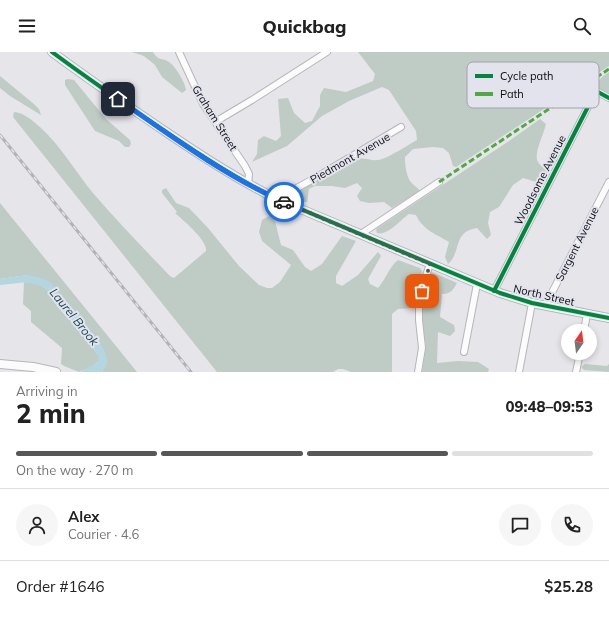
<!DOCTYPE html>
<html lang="en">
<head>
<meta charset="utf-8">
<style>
  :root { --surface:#fff; --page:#f6f6f6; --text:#222; --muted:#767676; --line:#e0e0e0; --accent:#57575b }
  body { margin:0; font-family:Mulish,sans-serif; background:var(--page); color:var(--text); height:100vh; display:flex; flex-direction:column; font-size:15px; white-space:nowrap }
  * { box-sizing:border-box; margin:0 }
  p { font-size:13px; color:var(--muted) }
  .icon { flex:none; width:22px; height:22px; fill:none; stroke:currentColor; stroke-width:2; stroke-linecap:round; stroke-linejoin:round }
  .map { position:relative; height:320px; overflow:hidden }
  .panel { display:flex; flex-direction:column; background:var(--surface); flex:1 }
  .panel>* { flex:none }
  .needle { width:26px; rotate:14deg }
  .fabs { position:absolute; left:561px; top:272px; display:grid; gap:8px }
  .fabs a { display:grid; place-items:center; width:36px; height:36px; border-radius:50%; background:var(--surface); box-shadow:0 2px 6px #0003; font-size:20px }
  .pin { position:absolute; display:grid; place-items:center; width:34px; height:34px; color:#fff; margin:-17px; border-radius:8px; box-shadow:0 2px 6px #0006 }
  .courier { position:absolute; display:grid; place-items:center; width:40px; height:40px; margin:-20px; border:3px solid #1a73e8; border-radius:50%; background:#fff; color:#222; box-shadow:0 1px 5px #0007 }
  .head em { font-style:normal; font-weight:800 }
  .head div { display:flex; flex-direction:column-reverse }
  .head { display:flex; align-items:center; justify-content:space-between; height:68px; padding:0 16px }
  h1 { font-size:26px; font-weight:800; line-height:30px }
  .bar { display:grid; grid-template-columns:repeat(4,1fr); gap:6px 4px; align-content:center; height:48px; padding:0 16px }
  .bar i { height:5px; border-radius:3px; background:var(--line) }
  .bar .on { background:var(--accent) }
  .bar p { grid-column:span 4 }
  .line { display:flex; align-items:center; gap:10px; padding:0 16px; border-top:1px solid var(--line) }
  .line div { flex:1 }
  .round { display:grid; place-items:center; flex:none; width:42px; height:42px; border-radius:21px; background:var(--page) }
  header { display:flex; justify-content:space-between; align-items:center; height:52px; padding:0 16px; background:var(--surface); font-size:18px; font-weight:800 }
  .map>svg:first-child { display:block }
  .green { fill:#bfccc6 }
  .water { fill:#b3d6e1 }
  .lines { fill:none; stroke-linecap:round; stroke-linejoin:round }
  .stream { stroke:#b3d6e1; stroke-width:1.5 }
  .street-casing { stroke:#b6b6ba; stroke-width:8 }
  .secondary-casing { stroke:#b6b6ba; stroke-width:10 }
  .street { stroke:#fbfbfc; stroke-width:6 }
  .secondary { stroke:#fbfbfc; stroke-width:8 }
  .rail-casing { stroke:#b3b3b4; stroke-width:3 }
  .rail { stroke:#e2e3ed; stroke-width:1.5; stroke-dasharray:4.5; stroke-linecap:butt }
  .quiet { stroke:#50a841; stroke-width:3; stroke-dasharray:6 3; stroke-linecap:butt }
  .cycleway-casing { stroke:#e2e3ed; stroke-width:6 }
  .cycleway { stroke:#00873e; stroke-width:4 }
  .done { stroke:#57575b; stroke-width:4; stroke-dasharray:0 7.2 }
  .route { stroke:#1a73e8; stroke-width:5 }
  .labels { text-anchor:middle; stroke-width:4; stroke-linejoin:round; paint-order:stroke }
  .street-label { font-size:11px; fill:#0b0b0e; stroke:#e2e3ed }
  .water-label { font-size:12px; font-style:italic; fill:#184650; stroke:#e2e3ed }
  .key { fill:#e2e3ed; stroke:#a2a2aa; stroke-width:1 }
  .key-label { font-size:11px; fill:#0b0b0e }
</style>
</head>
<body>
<header><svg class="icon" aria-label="menu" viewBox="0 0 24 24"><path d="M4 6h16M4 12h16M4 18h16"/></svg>Quickbag<svg class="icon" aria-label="search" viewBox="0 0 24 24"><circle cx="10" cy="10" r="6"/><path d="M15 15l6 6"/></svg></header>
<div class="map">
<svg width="609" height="320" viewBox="0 0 609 320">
  <rect width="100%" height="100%" fill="#e5e5ea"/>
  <path class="green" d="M 132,0 L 153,0 C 159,10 162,5 169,10 C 176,15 185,30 186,38 L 182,41 L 162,25 L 155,13 L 144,4 Z
    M 358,0 L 609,0 L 609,14 L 456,115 L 453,114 L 449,101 L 443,96 L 433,95 L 413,97 L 405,105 C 405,113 406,122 410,129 C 413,133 417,135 420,139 L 392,156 L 384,150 L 369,151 L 360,149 L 357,144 L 362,136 L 357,131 L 345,136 L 332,134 L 315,134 L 309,137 L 307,150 L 302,150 L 290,145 L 290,143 L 296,139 L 356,107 C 364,105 371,109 378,108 C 387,107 408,93 417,88 L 416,79 L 389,38 L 382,35 L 349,49 L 322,64 L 287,94 L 252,110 L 257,102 L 258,88 L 264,84 L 276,89 L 281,84 L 278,47 L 288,46 L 294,61 L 305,71 L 312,69 L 320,54 L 320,43 L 324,36 L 346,40 L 373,29 L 375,22 Z
    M 609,20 L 609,44 L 598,38 C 595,29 602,25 609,20 Z
    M 0,24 L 34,52 L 39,57 L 41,63 L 10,44 L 0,36 Z
    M 68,27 L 74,28 L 106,67 L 130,88 L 131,92 L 129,95 L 125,95 L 119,89 L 95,79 L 65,33 L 65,28 Z
    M 14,60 C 23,60 33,69 40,75 C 61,94 75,119 93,141 C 118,170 144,197 170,224 L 174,226 L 206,199 C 208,189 183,168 175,161 L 177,160 L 162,141 L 162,138 L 166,136 L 176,151 L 189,156 L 208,176 L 239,214 L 259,233 L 267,236 L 272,236 L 280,230 L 291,213 L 262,189 L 259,180 L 262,168 L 269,164 L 275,169 L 281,193 L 293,198 L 305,215 L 311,219 L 322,212 L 342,184 L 356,189 L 336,224 L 336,231 L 342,234 L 358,223 L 378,200 L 381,204 L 368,227 L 370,232 L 378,236 C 386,227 389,215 398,208 L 420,216 L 422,219 L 415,253 L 413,256 L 398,257 L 392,262 L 392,320 L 351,320 L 343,317 L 338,317 L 333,320 L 217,320 L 13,65 Z
    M 540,67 L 546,72 C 544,82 533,102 538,110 C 540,113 545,117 548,119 L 547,126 L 543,132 L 523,126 L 513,133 L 499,155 L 490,160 L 488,171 L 491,183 L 487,187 L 477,176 C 452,180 462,200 448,212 L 445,205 L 449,190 C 436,182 423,178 416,163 L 409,162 C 400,168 388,184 377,181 L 376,177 L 509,89 Z
    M 0,151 L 137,320 L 101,320 L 103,319 L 89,278 L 77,263 L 63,249 L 59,242 L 28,223 L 0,227 Z
    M 432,220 L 457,231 C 453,238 451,242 442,242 L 440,265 L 454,273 L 455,279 L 450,284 L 438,280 L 437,311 L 458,309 L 478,310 L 489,317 L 488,320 L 422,320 L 426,295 L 422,265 L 422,253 L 428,227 L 430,221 Z
    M 24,230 C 31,229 40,232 45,236 C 51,241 53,248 57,254 C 70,270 85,280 95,299 C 96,301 99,304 99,307 C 98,313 84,318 79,320 L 64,314 L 61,312 L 62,296 L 31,270 L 31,259 L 23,252 Z
    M 585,312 L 607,314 L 609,312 L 609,320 L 584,318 L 581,315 Z"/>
  <path class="water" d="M 28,223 C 36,225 45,226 51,231 C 56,236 59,244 63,249 C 73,262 125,305 101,320 L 80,320 L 97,311 L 99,306 L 91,291 L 80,276 L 56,252 L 53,245 L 44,235 L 28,230 L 0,233 L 0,227 Z"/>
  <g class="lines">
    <path class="stream" d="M 608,320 L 609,319"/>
    <g class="street-casing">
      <path id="street" d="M 179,0 L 203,52 L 245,114 L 249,122 L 248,132
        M 215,70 L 252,48 L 327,0
        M 277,147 L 315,126 L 401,75
        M 361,182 L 439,130
        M 494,239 L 596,39 L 609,46
        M 545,254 L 609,130
        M 584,279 L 587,262
        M 464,300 L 477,232
        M 418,320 L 422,296 L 419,268 L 419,253 L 422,235 L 430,212
        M 519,320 L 532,251
        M 576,320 L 580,301"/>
    </g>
    <g class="secondary-casing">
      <path id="secondary" d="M 52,0 C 91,29 132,57 172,84 C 206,107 240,129 277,147 L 500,241 L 532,251 L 609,266
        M 0,312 L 33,315 L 56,320"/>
    </g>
    <use href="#street" class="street"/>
    <use href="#secondary" class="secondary"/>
    <g class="rail-casing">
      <path id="rail" d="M 0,83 L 191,320"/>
    </g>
    <use href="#rail" class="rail"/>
    <path class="quiet" d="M 439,130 L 609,17"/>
    <g class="cycleway-casing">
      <path id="cycleway" d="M 52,0 C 91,29 132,57 172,84 C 206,107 240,129 277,147 L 500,241 L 532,251 L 609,266
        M 494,239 L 596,39 L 609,46"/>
    </g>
    <use href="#cycleway" class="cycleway"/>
  </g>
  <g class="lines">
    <path class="done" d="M 284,150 L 430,212 L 422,239"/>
    <path class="route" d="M 118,47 C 171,84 225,124 284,150"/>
  </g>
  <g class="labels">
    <g class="street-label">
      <text transform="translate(215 66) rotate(58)" y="4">Graham Street</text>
      <text transform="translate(350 106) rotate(-30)" y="4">Piedmont Avenue</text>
      <text transform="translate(540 128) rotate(-63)" y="4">Woodsome Avenue</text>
      <text transform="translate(577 192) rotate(-63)" y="4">Sargent Avenue</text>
      <text transform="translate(544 243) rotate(13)" y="4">North Street</text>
    </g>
    <g class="water-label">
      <text transform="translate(74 265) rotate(51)" y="4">Laurel Brook</text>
    </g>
  </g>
  <rect x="467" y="10" width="132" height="46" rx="6" class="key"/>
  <rect x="475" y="22" width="18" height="4" fill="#00873e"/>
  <rect x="475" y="40" width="18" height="4" fill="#50a841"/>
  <g class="key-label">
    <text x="500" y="28">Cycle path</text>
    <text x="500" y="46">Path</text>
  </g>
</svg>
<div class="fabs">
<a><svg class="needle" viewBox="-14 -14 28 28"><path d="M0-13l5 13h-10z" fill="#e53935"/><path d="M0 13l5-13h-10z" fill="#767676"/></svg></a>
</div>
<div class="pin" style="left:422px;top:239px;background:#ea580c"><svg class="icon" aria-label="bag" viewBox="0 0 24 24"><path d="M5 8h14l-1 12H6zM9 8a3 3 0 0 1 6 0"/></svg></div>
<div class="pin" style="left:118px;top:47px;background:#1f2937"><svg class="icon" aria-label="home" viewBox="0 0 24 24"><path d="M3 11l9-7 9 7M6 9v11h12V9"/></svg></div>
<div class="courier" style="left:284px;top:150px"><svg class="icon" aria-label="car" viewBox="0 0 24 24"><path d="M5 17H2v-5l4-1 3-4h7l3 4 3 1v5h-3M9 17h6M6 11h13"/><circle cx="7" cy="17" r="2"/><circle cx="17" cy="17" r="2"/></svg></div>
</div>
<section class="panel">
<div class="head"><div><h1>2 min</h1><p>Arriving in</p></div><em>09:48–09:53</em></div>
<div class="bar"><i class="on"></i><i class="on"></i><i class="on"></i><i></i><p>On the way · 270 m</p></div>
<div class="line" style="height:72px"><a class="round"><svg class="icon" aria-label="person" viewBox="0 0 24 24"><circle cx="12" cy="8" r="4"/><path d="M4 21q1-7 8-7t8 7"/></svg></a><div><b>Alex</b><p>Courier · 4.6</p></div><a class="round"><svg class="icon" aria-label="chat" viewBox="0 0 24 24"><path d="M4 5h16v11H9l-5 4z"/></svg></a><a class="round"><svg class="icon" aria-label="phone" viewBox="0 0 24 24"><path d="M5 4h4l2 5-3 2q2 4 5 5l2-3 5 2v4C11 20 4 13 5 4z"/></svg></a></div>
<div class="line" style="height:52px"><div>Order #1646</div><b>$25.28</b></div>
</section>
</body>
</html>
